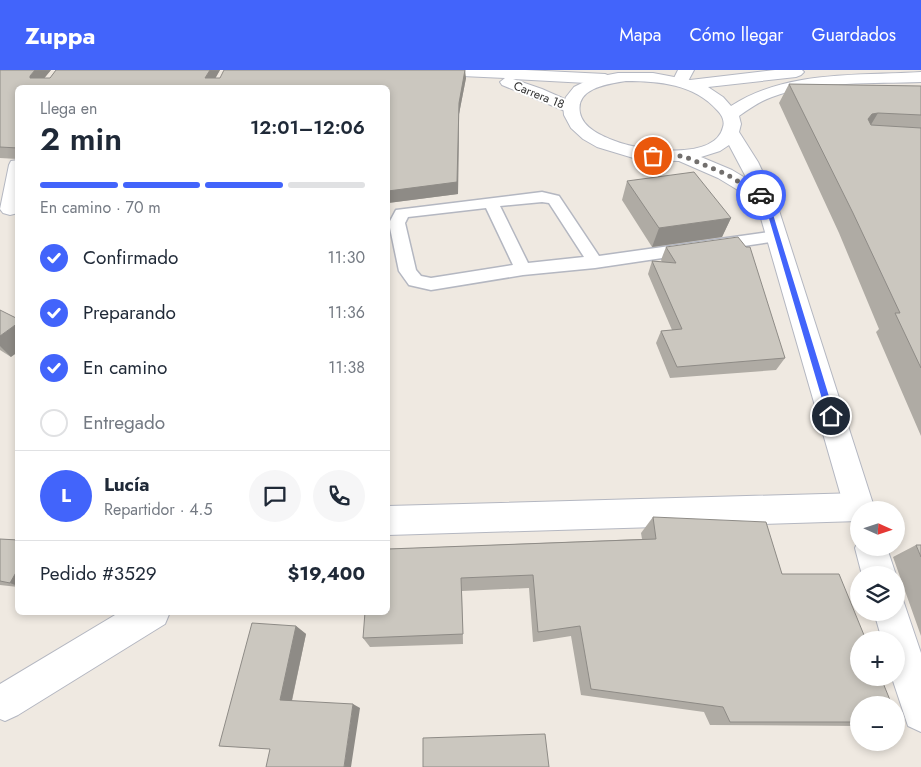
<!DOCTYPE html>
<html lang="es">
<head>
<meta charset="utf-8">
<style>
  :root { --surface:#fff; --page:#f6f6f7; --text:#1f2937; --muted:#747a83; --line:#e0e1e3; --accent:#4264fb }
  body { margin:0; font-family:Jost,sans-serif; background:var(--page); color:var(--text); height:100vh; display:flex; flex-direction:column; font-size:19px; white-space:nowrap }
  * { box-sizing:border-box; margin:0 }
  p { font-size:16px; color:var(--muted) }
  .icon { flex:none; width:28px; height:28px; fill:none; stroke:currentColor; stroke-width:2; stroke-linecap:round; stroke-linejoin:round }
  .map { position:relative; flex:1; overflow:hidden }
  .side { position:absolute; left:15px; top:15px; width:375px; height:530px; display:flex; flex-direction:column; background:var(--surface); border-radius:8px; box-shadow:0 2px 8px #0003 }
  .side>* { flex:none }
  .needle { width:32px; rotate:93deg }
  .fabs { position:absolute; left:850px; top:431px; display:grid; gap:10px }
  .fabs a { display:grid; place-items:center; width:55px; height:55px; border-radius:50%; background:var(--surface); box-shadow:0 2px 8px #0003; font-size:25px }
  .pin { position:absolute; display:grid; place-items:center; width:42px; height:42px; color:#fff; margin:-21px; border:2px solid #fff; border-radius:50%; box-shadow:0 1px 5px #0007 }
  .courier { position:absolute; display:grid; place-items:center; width:50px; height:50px; margin:-25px; border:4px solid #4264fb; border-radius:50%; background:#fff; color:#222; box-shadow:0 1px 6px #0007 }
  .head em { font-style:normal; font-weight:600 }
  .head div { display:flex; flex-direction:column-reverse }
  .head { display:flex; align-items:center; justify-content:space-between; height:85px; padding:0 25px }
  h1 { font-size:32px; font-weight:600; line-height:38px }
  .bar { display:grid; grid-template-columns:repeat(4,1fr); gap:8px 5px; align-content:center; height:60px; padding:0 25px }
  .bar i { height:6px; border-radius:4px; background:var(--line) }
  .bar .on { background:var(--accent) }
  .bar p { grid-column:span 4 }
  .line { display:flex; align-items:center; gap:12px; padding:0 25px; border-top:1px solid var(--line) }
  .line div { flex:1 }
  .round { display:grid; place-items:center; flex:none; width:52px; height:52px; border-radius:26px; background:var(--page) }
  ol { padding:0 25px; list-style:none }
  li { display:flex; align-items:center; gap:15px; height:55px }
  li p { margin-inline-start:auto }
  li .icon { padding:5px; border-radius:50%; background:var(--accent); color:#fff; stroke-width:4 }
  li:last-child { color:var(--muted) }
  li i { width:28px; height:28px; border:2px solid var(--line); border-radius:50% }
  header { display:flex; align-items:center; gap:30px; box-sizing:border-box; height:70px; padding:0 25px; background:var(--accent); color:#fff }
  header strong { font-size:24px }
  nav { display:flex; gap:28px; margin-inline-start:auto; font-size:18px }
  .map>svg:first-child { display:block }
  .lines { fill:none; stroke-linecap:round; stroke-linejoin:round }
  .lane-casing { stroke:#b4b7c1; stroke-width:3 }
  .street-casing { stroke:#b4b7c1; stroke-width:2 }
  .secondary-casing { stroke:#b4b7c1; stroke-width:2 }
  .lane { fill:#fff; fill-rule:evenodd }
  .street { fill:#fff; fill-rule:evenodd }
  .secondary { fill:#fff; fill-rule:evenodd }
  .wall { fill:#afaba4 }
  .shaded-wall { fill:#8e8b86 }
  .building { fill:#cbc7bf; stroke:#8e8b86 }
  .route { fill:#4264fb }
  .done { stroke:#726f6d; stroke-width:5; stroke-dasharray:0 9 }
  .labels { text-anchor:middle; stroke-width:4; stroke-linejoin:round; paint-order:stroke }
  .far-street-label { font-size:12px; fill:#2e2e2e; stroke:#fff }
</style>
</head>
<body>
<header>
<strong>Zuppa</strong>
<nav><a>Mapa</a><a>Cómo llegar</a><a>Guardados</a></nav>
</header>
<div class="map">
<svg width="921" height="697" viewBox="0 0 921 697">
  <rect width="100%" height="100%" fill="#efe9e1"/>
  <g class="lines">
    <g class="lane-casing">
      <path id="lane" d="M 542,122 L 559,126 L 599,186 L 777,161 L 783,162 L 785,166 L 783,170 L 777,171 L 595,198 L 523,205 L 431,220 L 409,215 L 399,201 L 389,153 L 396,140 ZM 542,132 L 549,133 L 584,187 L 528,193 L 500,136 ZM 486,138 L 513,195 L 431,208 L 421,206 L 416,200 L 405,153 L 408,147 Z"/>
    </g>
    <g class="street-casing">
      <path id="street" d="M 433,0 L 525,0 L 605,4 L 610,6 L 613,9 L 610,12 L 605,14 L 513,9 L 542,19 L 576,34 L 578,38 L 576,42 L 570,43 L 502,15 L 500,12 L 505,8 L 441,5 L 436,3 Z
        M 678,0 L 694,0 L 686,15 L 674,15 L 672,12 Z
        M 18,90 L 18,143 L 10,145 L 3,143 L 0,139 L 9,95 L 11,91 Z
        M 859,423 L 870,427 L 874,437 L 873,440 L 859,440 L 859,451 L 388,465 L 388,436 Z
        M 120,542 L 170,542 L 165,554 L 18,645 L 5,651 L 0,649 L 0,614 Z"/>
    </g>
    <g class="secondary-casing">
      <path id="secondary" d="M 775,0 L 802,0 L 804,2 L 801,5 L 796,7 L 708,17 L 723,27 L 731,36 C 787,0 858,6 921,2 L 921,12 C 873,14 818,10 772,27 C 760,31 749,39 739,46 L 741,54 L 739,62 L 758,92 L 775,128 L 875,440 L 859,440 L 859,454 L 849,450 L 845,440 L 756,131 L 718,108 L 679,91 L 640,90 L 597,77 L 583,69 L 571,58 L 564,45 L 563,35 L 566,27 L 574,17 L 592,8 L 618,3 L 653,3 L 690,10 ZM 626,11 C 659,11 694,14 717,40 C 722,45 725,51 723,57 C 715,92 637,80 615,71 C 602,66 583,58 580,43 C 575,18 608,14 626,11 ZM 729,75 L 747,109 L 732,100 L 701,87 L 720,81 Z
        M 859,469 L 859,478 L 887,478 L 896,505 L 862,505 L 855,478 Z
        M 896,527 L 903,530 L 921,583 L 921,662 L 908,656 L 892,608 L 896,608 L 896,570 L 882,570 L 874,542 L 896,542 Z"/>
    </g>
    <use href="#lane" class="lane"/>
    <use href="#street" class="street"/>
    <use href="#secondary" class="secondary"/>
  </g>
  <path class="wall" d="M 0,0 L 51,0 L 44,8 L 50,8 L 56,0 L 220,0 L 215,8 L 466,8 L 459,44 L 458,124 L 388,133 L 388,18 L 18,18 L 18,89 L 0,88 Z
    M 789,14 L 921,16 L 921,366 L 876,262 L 879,259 L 839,163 L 779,33 Z
    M 627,111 L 731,148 L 722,167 L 652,177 L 622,130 Z
    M 666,177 L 785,288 L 776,300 L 670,308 L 656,273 L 661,261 L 672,260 L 648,204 L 652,191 L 662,192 L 661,190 Z
    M 0,240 L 11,287 L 0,280 Z
    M 653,447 L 782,504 L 859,635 L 859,656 L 710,655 L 704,642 L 581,625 L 571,566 L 533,572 L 529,518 L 462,521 L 463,574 L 370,577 L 363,568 L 388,479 L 642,469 L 641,463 Z
    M 0,469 L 18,470 L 18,517 L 0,515 Z
    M 916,475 L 921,487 L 921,566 L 893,487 Z
    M 296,556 L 306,564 L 292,631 L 360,638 L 270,679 L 219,676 Z"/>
  <path class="shaded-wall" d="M 35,0 L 51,0 L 37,17 L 30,8 L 30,6 Z
    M 210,0 L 220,0 L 210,18 L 205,8 Z
    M 465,0 L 466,8 L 459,44 L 458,124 L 388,133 L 388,121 Z
    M 878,43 L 866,63 L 868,49 L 872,44 Z
    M 731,148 L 722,167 L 652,177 L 659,158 Z
    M 18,253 L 18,282 L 11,287 L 0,276 L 0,266 Z
    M 18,499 L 18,516 L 10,513 Z
    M 296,556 L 306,564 L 291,634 L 280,630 Z
    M 353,634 L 360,638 L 351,697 L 344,697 Z"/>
  <path class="building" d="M 0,0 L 35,0 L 30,6 L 30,8 L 50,8 L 56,0 L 210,0 L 205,8 L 220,8 L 224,0 L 465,0 L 459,33 L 457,112 L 388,121 L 388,18 L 249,18 L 248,16 L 245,18 L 18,18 L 18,78 L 0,77 Z
    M 789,14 L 921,16 L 921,45 L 878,43 L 872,44 L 868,49 L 871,55 L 921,58 L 921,298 L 895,243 L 900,243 L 853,143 Z
    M 694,102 L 731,148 L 659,158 L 627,111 Z
    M 738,167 L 746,177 L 750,177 L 785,288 L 677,297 L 661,261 L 682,259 L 652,191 L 676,193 L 666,177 Z
    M 0,240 L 18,249 L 18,253 L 0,266 Z
    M 653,447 L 766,452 L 782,504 L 839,504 L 866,570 L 859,570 L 859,608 L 881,608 L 892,635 L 859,635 L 859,652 L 730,652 L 723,637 L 591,619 L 580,556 L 538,562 L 533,505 L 461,508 L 463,564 L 363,568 L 365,542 L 388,542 L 388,479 L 656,469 Z
    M 0,469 L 18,470 L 18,499 L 10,513 L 0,511 Z
    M 916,475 L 921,475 L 921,487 Z
    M 252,553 L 296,556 L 280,630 L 353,634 L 344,697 L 266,697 L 270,679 L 219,676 Z
    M 545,664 L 549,697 L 423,697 L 423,668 Z"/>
  <path class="route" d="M 759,124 L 763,124 L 768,128 L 835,346 L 831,350 L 827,346 L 763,128 Z"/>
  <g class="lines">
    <path class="done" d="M 653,86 L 683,86 L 726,104 L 761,125"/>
  </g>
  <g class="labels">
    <g class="far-street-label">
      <text transform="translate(539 25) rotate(22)" y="4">Carrera 18</text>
    </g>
  </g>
</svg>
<div class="fabs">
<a><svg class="needle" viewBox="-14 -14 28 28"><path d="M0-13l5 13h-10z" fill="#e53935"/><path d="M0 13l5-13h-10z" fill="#747a83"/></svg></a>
<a><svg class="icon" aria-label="layers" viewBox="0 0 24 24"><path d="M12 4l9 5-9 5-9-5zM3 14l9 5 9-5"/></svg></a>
<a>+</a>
<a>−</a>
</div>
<div class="pin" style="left:653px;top:86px;background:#ea580c"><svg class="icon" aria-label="bag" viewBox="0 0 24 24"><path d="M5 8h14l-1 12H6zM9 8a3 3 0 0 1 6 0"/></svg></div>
<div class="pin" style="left:831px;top:346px;background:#1f2937"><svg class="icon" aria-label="home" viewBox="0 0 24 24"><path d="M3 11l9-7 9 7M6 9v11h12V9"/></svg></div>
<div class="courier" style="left:761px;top:125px"><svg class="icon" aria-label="car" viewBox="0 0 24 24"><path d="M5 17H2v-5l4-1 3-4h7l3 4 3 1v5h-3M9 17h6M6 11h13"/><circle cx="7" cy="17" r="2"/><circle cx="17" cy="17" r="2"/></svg></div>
<section class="side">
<div class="head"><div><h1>2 min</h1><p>Llega en</p></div><em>12:01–12:06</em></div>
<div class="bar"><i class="on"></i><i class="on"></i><i class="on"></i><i></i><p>En camino · 70 m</p></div>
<ol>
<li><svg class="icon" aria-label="check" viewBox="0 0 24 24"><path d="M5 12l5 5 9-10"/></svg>Confirmado<p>11:30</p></li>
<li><svg class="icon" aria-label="check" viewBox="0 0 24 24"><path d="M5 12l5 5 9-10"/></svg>Preparando<p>11:36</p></li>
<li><svg class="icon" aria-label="check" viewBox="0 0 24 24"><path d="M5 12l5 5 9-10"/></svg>En camino<p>11:38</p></li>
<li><i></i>Entregado</li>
</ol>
<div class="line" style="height:90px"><b class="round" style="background:var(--accent);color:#fff">L</b><div><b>Lucía</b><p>Repartidor · 4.5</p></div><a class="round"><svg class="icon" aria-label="chat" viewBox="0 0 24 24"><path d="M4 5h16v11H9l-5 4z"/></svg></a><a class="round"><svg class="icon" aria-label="phone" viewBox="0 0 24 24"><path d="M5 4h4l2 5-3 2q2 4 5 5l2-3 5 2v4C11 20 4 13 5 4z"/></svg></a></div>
<div class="line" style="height:65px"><div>Pedido #3529</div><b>$19,400</b></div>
</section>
</div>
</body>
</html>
